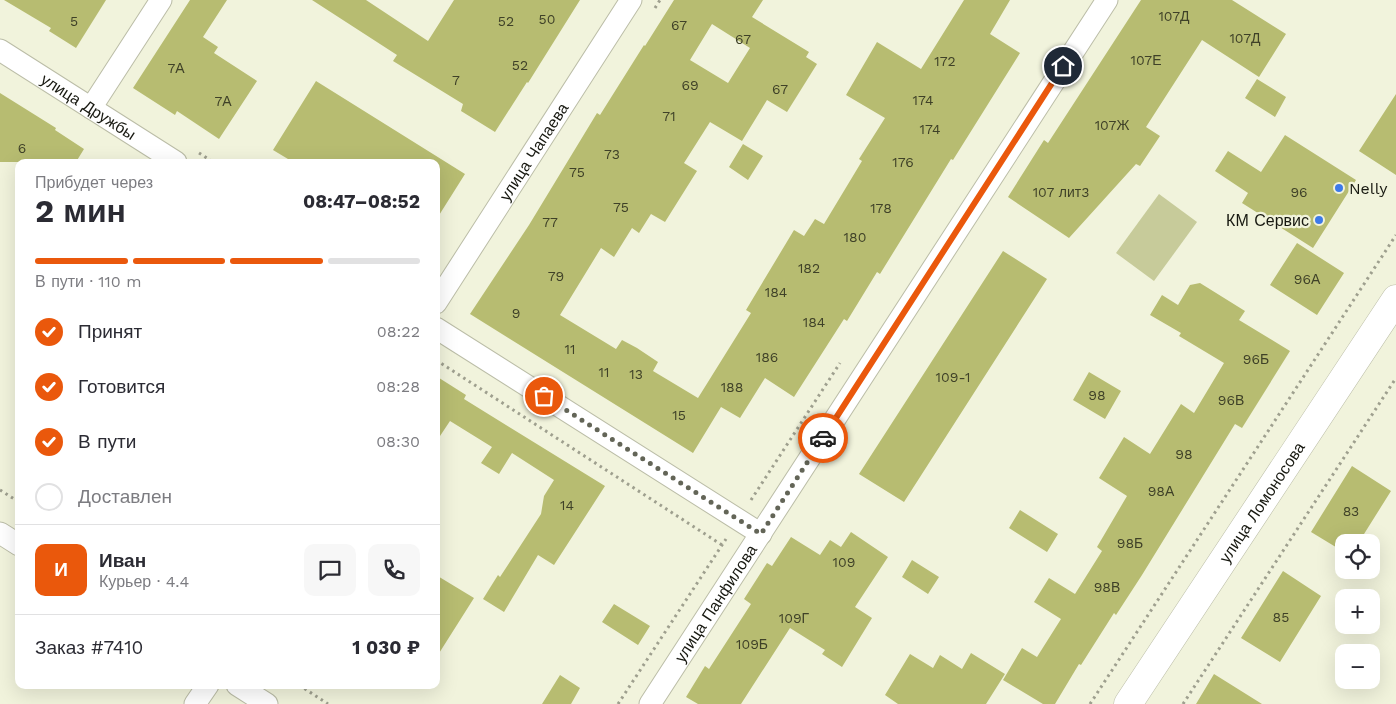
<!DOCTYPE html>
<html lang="ru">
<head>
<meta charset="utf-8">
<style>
  :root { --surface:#fff; --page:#f7f7f7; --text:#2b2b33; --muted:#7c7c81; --line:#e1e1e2; --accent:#ea580c }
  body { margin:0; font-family:"Work Sans",sans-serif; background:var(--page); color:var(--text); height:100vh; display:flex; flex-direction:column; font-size:19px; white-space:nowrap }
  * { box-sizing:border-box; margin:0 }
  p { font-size:16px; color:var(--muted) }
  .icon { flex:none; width:28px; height:28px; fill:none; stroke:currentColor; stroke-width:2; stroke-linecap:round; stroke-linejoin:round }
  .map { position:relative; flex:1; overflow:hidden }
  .sheet { position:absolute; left:15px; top:159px; width:425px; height:530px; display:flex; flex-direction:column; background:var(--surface); border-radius:10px; box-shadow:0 5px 20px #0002 }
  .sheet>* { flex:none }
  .fabs { position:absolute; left:1335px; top:534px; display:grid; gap:10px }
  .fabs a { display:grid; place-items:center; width:45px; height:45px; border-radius:10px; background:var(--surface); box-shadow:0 5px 20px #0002; font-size:25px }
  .pin { position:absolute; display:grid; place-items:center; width:42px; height:42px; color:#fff; margin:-21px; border:2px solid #fff; border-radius:50%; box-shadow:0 1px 5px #0007 }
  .courier { position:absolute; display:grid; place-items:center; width:50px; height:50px; margin:-25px; border:4px solid #ea580c; border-radius:50%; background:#fff; color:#222; box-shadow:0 1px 6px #0007 }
  .head em { font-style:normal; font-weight:700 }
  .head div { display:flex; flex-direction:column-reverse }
  .head { display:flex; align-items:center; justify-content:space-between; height:85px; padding:0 20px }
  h1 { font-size:32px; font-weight:700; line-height:38px }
  .bar { display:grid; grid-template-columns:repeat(4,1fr); gap:8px 5px; align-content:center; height:60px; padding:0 20px }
  .bar i { height:6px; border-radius:4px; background:var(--line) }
  .bar .on { background:var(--accent) }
  .bar p { grid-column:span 4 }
  .line { display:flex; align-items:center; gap:12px; padding:0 20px; border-top:1px solid var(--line) }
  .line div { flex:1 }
  .round { display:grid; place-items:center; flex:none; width:52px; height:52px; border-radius:10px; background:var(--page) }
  ol { padding:0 20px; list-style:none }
  li { display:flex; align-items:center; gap:15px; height:55px }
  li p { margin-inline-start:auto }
  li .icon { padding:5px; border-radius:50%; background:var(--accent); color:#fff; stroke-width:4 }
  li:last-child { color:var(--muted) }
  li i { width:28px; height:28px; border:2px solid var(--line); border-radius:50% }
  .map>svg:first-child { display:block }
  .green { fill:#c7cb9a }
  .building { fill:#b7bc71; fill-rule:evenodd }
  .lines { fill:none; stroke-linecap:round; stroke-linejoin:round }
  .street-casing { stroke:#bbbda7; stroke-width:23 }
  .secondary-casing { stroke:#bbbda7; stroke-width:29 }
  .path { stroke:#9e9f8e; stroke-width:3; stroke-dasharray:2.5 4; stroke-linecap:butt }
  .street { stroke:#fff; stroke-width:21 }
  .secondary { stroke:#fff; stroke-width:28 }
  .done { stroke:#636557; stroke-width:5; stroke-dasharray:0 9 }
  .route { stroke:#ea580c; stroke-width:6 }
  .poi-dot { fill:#3d7ae9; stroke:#f1f3dc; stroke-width:2 }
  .labels { text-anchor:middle; stroke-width:4.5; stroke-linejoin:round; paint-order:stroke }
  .number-label { font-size:14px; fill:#3f4128 }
  .street-label { font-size:16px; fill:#171810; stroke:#f1f3dc }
  .poi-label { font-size:16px; fill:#171810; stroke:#f1f3dc; text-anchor:start }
</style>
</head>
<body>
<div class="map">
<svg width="1396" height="704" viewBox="0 0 1396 704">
  <rect width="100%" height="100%" fill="#f1f3dc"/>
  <path class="green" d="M 1159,194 L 1197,222 L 1154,281 L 1116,253 Z"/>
  <path class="building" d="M 4,0 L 106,0 L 76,48 L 49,31 L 51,28 Z
    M 190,0 L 227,0 L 203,37 L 218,47 L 214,53 L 257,81 L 219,139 L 177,111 L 175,115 L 133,88 Z
    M 312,0 L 366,0 L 428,41 L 454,0 L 580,0 L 528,83 L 527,82 L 495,132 L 461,111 L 463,104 L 393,61 L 397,55 Z
    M 674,0 L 763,0 L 752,17 L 809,52 L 806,57 L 817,64 L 787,112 L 767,100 L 742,141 L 710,122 L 684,163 L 697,171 L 665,222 L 651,214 L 639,233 L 632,228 L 614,257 L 601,248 L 560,315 L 616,349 L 622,340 L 637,348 L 658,362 L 653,371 L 698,398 L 751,313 L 746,310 L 794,230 L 804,236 L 815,219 L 824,224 L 862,161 L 859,159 L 885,118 L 846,95 L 877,42 L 921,69 L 964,0 L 1010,0 L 990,34 L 1020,53 L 953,160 L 951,159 L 880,274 L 877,272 L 847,321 L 844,319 L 794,397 L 765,378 L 740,418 L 721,407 L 693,453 L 470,314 L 529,225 L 597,113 L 600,115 L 644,45 L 645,46 ZM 712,24 L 750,48 L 728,83 L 690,60 Z
    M 1141,0 L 1232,0 L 1286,34 L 1259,77 L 1202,40 L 1146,127 L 1160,136 L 1140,166 L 1136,164 L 1069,238 L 1008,197 L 1044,140 L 1048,143 Z
    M 1257,79 L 1286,97 L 1275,117 L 1245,98 Z
    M 316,81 L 465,174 L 436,220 L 436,162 L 293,162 L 273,150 Z
    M 0,93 L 56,128 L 55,130 L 84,149 L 76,162 L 0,162 Z
    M 1396,94 L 1396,175 L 1359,151 Z
    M 1285,135 L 1356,180 L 1313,248 L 1242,203 L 1248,193 L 1215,171 L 1228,151 L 1261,172 Z
    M 743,144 L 763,156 L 748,180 L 729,167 Z
    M 1297,243 L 1344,273 L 1317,315 L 1270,285 Z
    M 1003,251 L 1047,279 L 904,502 L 859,474 Z
    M 1200,283 L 1245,311 L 1239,320 L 1290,351 L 1242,428 L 1235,424 L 1142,575 L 1116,615 L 1114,613 L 1081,665 L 1079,664 L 1055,704 L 1043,704 L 1003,680 L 1022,648 L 1037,657 L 1061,619 L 1034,602 L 1049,578 L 1075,594 L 1102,551 L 1097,547 L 1127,496 L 1099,478 L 1124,437 L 1150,454 L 1181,404 L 1194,413 L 1224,363 L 1179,336 L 1181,333 L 1150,315 L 1162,295 L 1178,305 L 1190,285 Z
    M 1089,372 L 1121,391 L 1105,419 L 1073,400 Z
    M 436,376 L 466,395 L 464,399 L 605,486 L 554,565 L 538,555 L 504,612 L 483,599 L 498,575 L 500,577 L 541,514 L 544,496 L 554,480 L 512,453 L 499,474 L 481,463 L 492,447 L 450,421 L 436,442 Z
    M 1352,466 L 1391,491 L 1359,542 L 1344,542 L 1344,552 L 1311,532 Z
    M 1020,510 L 1058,534 L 1047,552 L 1009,528 Z
    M 851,532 L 888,557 L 855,607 L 872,618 L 842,667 L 822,654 L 825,650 L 790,628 L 741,704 L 698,704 L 686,697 L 705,666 L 709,669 L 751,604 L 744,599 L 767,563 L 772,566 L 791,537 L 820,555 L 830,540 L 841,547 Z
    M 912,560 L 939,577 L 928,594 L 902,577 Z
    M 1283,571 L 1321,596 L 1280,662 L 1241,638 Z
    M 436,575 L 474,598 L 436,658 Z
    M 614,604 L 650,626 L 638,645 L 602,622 Z
    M 971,653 L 1005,674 L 986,704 L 898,704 L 885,695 L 910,654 L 933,668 L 940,655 L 962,669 Z
    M 1214,674 L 1262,704 L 1196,704 Z
    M 560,675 L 580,688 L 571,704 L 542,704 Z"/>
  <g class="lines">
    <g class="street-casing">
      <g id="street">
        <path id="s1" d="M 0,50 L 176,162"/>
        <path d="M 91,108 L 161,0"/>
        <path id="s2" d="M 436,303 L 631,0"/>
        <path d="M 436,328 L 761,534"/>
        <path d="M 0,533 L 19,545"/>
        <path d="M 237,685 L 267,704"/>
        <path d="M 195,704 L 208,685"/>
        <path id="s3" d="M 650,704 L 1107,0"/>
      </g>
    </g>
    <g class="secondary-casing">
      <g id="secondary">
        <path id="s4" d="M 1128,704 L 1396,299"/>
      </g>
    </g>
    <path class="path" d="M 655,8 L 660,0
      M 199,153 L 213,162
      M 436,360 L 722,545
      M 0,490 L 19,502
      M 751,500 L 840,363
      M 299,685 L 328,704
      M 618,704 L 726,539
      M 1090,704 L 1396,235
      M 1183,704 L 1396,378"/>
    <use href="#street" class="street"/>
    <use href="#secondary" class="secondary"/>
  </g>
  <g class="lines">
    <path class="done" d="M 544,396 L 761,534 L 823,438"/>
    <path class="route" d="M 823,438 L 1063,66"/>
  </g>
  <g class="poi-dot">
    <circle cx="1339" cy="188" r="5"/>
    <circle cx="1319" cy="220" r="5"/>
  </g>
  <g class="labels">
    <g class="number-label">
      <text x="1174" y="21">107Д</text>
      <text x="547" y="24">50</text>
      <text x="74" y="26">5</text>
      <text x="506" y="26">52</text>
      <text x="679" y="30">67</text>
      <text x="1245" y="43">107Д</text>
      <text x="743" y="44">67</text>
      <text x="1146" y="65">107Е</text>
      <text x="945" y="66">172</text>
      <text x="520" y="70">52</text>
      <text x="176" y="73">7А</text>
      <text x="456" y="85">7</text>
      <text x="690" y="90">69</text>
      <text x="780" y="94">67</text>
      <text x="923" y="105">174</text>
      <text x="223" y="106">7А</text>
      <text x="669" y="121">71</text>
      <text x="1112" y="130">107Ж</text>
      <text x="930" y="134">174</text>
      <text x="22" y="153">6</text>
      <text x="612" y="159">73</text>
      <text x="903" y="167">176</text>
      <text x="577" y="177">75</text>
      <text x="1061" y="197">107 лит3</text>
      <text x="1299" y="197">96</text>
      <text x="621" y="212">75</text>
      <text x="881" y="213">178</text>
      <text x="550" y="227">77</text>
      <text x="855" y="242">180</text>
      <text x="809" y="273">182</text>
      <text x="556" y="281">79</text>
      <text x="1307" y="284">96А</text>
      <text x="776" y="297">184</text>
      <text x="516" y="318">9</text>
      <text x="814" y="327">184</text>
      <text x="570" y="354">11</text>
      <text x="767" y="362">186</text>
      <text x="1256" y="364">96Б</text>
      <text x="604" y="377">11</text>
      <text x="636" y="379">13</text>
      <text x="953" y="382">109-1</text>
      <text x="732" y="392">188</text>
      <text x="1097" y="400">98</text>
      <text x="1231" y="405">96В</text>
      <text x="679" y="420">15</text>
      <text x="1184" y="459">98</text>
      <text x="1161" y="496">98А</text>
      <text x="567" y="510">14</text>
      <text x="1351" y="516">83</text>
      <text x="1130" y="548">98Б</text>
      <text x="844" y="567">109</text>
      <text x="1107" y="592">98В</text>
      <text x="1281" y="622">85</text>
      <text x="794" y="623">109Г</text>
      <text x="752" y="649">109Б</text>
    </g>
    <g class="street-label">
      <text dy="6" stroke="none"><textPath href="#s1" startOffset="105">улица Дружбы</textPath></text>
      <text dy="6" stroke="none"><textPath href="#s2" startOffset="180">улица Чапаева</textPath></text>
      <text dy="6" stroke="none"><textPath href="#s4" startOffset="242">улица Ломоносова</textPath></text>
      <text dy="6" stroke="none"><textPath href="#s3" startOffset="120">улица Панфилова</textPath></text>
    </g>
    <g class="poi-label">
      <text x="1349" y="194">Nelly</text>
      <text x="1309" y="226" text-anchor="end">КМ Сервис</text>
    </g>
  </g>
</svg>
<div class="fabs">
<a><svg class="icon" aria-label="locate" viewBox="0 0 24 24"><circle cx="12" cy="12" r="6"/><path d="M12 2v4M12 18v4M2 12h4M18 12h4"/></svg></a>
<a>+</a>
<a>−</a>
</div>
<div class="pin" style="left:544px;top:396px;background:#ea580c"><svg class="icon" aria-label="bag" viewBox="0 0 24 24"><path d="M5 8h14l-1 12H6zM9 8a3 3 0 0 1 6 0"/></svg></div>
<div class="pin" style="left:1063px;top:66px;background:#1f2937"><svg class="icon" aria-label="home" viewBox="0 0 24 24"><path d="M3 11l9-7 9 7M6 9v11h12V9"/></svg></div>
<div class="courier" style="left:823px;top:438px"><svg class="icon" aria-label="car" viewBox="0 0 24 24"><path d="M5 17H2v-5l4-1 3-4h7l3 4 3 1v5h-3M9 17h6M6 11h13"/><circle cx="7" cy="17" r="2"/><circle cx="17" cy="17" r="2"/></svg></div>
<section class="sheet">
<div class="head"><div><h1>2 мин</h1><p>Прибудет через</p></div><em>08:47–08:52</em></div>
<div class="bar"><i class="on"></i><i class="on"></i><i class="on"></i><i></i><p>В пути · 110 m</p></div>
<ol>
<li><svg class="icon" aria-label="check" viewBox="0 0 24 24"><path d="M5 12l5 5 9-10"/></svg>Принят<p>08:22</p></li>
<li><svg class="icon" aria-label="check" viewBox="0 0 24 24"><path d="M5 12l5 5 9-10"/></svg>Готовится<p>08:28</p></li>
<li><svg class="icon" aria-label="check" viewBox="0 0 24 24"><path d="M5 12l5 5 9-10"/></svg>В пути<p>08:30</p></li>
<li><i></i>Доставлен</li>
</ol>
<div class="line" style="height:90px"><b class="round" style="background:var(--accent);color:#fff">И</b><div><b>Иван</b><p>Курьер · 4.4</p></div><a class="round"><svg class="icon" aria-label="chat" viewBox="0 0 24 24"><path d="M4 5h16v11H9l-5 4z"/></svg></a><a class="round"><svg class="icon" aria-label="phone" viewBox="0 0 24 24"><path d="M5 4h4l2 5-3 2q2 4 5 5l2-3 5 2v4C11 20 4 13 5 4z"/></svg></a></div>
<div class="line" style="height:65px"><div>Заказ #7410</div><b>1 030 ₽</b></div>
</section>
</div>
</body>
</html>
